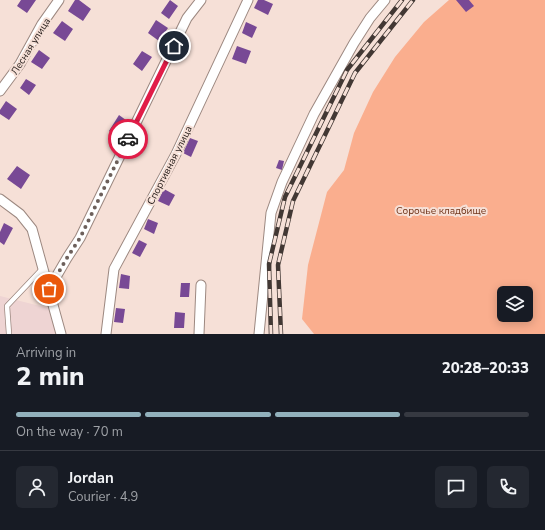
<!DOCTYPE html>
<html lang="en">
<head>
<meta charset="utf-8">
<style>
  :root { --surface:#171b24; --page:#242831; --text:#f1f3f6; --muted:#9ea1a6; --line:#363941; --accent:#92b1bc }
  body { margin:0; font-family:"Nunito Sans",sans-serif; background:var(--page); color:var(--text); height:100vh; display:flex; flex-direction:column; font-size:15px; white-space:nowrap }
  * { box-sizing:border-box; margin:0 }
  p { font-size:13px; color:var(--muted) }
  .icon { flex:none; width:22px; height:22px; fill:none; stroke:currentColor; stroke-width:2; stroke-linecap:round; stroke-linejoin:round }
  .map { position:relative; height:334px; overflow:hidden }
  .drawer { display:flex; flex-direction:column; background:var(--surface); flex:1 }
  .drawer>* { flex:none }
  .buttons { position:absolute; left:497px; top:286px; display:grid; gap:8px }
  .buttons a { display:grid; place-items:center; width:36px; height:36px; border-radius:6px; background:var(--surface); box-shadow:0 2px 10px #0003; font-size:20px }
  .pin { position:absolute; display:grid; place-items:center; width:34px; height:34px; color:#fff; margin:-17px; border:2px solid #fff; border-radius:50%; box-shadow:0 1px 4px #0007 }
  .courier { position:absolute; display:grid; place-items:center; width:40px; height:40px; margin:-20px; border:3px solid #e11d48; border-radius:50%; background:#fff; color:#222; box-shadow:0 1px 5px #0007 }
  .head em { font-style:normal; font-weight:800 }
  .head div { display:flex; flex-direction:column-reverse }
  .head { display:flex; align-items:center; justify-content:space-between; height:68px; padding:0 16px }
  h1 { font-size:26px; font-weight:800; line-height:30px }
  .bar { display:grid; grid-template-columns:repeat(4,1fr); gap:6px 4px; align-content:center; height:48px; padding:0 16px }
  .bar i { height:5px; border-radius:3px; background:var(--line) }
  .bar .active { background:var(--accent) }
  .bar p { grid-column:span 4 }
  .line { display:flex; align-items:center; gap:10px; padding:0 16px; border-top:1px solid var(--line) }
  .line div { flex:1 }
  .round { display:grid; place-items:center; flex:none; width:42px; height:42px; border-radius:6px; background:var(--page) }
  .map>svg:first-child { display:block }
  .industrial { fill:#eed4d3 }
  .green { fill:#faae8e; fill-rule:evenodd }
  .building { fill:#784995 }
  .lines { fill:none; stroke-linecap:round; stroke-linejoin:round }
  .lane-casing { stroke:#9c8880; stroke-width:6 }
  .street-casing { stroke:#9c8880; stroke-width:11 }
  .lane { stroke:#fff; stroke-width:4.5 }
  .street { stroke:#fff; stroke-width:9 }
  .rail-casing { stroke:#423834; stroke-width:4.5 }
  .rail { stroke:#f6e0d7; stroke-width:3; stroke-dasharray:9; stroke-linecap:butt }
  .done { stroke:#6d605b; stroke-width:4; stroke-dasharray:0 7.2 }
  .route { stroke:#e11d48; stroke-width:5 }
  .labels { text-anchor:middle; stroke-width:4; stroke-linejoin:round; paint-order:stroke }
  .street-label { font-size:10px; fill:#231b18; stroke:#f6e0d7 }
  .park-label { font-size:10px; fill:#6f3318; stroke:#f6e0d7 }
</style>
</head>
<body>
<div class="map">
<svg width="545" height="334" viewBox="0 0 545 334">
  <rect width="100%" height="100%" fill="#f6e0d7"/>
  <path class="industrial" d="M 0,296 L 52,309 L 55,334 L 0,334 Z"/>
  <path class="green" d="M 449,0 L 545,0 L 545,334 L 314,334 L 302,319 L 308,265 L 327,192 L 344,170 L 354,133 L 373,92 L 395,57 L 424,22 ZM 504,293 L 526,293 L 526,315 L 504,315 Z"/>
  <path class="building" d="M 21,0 L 36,0 L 27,13 L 17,6 Z
    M 75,0 L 79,0 L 91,9 L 83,21 L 68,11 Z
    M 170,0 L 178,6 L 169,19 L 161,13 Z
    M 258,0 L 264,0 L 273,4 L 268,15 L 254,8 Z
    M 456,0 L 469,0 L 474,6 L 466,12 Z
    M 156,20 L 168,28 L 159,41 L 148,33 Z
    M 62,21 L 73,29 L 65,41 L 53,33 Z
    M 246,22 L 257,27 L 252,38 L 242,33 Z
    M 237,46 L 251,51 L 246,64 L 232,59 Z
    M 39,50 L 50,58 L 42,69 L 31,62 Z
    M 142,51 L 152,57 L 142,71 L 133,64 Z
    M 26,79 L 36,85 L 29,95 L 20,88 Z
    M 6,101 L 17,109 L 9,120 L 0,114 L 0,110 Z
    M 119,115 L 130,123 L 119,138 L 109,131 Z
    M 190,138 L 198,141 L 191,157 L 183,153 Z
    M 279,160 L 284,161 L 282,170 L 276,168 Z
    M 17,166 L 30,175 L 21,189 L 7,179 Z
    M 164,189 L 175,195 L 169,206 L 158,201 Z
    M 148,219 L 158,223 L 154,234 L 144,229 Z
    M 4,223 L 13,228 L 4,245 L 0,242 L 0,232 Z
    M 139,240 L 147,244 L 140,257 L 132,253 Z
    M 121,274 L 130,276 L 129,289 L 119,288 Z
    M 181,283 L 190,283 L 189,297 L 180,297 Z
    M 116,308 L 125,309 L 123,323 L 114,322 Z
    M 175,312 L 185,313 L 184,328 L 174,328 Z"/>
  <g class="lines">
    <g class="lane-casing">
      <path id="lane" d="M 9,334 L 7,306 L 43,268"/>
    </g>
    <g class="street-casing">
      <path id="street" d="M 0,91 L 20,64 L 42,24 L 59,0
        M 0,199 L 20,214 L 32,229 L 61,334
        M 49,289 L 67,258 L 80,238 L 187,18 L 201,0
        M 106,334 L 114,269 L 176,154 L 248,0
        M 199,334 L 201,285
        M 259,334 L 271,213 L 282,182 L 314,114 L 354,43 L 370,18 L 385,0"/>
    </g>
    <use href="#lane" class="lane"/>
    <use href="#street" class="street"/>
    <g class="rail-casing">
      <path id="rail" d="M 271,334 L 269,264 L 285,197 L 347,70 L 402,0
        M 281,334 L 278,265 L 293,201 L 355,73 L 413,0"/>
    </g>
    <use href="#rail" class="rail"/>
  </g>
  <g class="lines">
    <path class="done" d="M 49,289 L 67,258 L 80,238 L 128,139"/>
    <path class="route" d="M 128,139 L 174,46"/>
  </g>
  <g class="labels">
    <g class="street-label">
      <text transform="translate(30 46) rotate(-58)" y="4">Лесная улица</text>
      <text transform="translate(169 165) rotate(-63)" y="4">Спортивная улица</text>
    </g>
    <g class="park-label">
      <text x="441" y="214">Сорочье кладбище</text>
    </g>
  </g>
</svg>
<div class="buttons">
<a><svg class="icon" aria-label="layers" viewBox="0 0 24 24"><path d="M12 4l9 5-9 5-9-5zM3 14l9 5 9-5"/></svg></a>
</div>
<div class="pin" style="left:49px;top:289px;background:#ea580c"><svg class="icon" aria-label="bag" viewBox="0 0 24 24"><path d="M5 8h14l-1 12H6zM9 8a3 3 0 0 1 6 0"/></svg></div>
<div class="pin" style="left:174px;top:46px;background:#1f2937"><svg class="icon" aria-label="home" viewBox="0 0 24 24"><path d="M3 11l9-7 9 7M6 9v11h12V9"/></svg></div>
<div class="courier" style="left:128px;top:139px"><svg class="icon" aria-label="car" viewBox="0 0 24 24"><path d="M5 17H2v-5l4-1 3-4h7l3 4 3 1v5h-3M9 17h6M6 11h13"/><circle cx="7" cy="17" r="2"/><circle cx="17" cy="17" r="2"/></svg></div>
</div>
<section class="drawer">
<div class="head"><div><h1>2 min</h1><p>Arriving in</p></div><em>20:28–20:33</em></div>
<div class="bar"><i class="active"></i><i class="active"></i><i class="active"></i><i></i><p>On the way · 70 m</p></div>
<div class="line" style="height:72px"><a class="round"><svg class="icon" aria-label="person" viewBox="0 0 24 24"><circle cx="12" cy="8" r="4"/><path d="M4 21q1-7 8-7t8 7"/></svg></a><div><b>Jordan</b><p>Courier · 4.9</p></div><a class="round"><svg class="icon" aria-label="chat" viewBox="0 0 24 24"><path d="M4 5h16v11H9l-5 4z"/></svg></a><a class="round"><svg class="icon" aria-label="phone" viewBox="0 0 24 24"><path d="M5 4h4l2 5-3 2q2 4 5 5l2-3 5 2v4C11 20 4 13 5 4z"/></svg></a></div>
</section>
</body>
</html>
